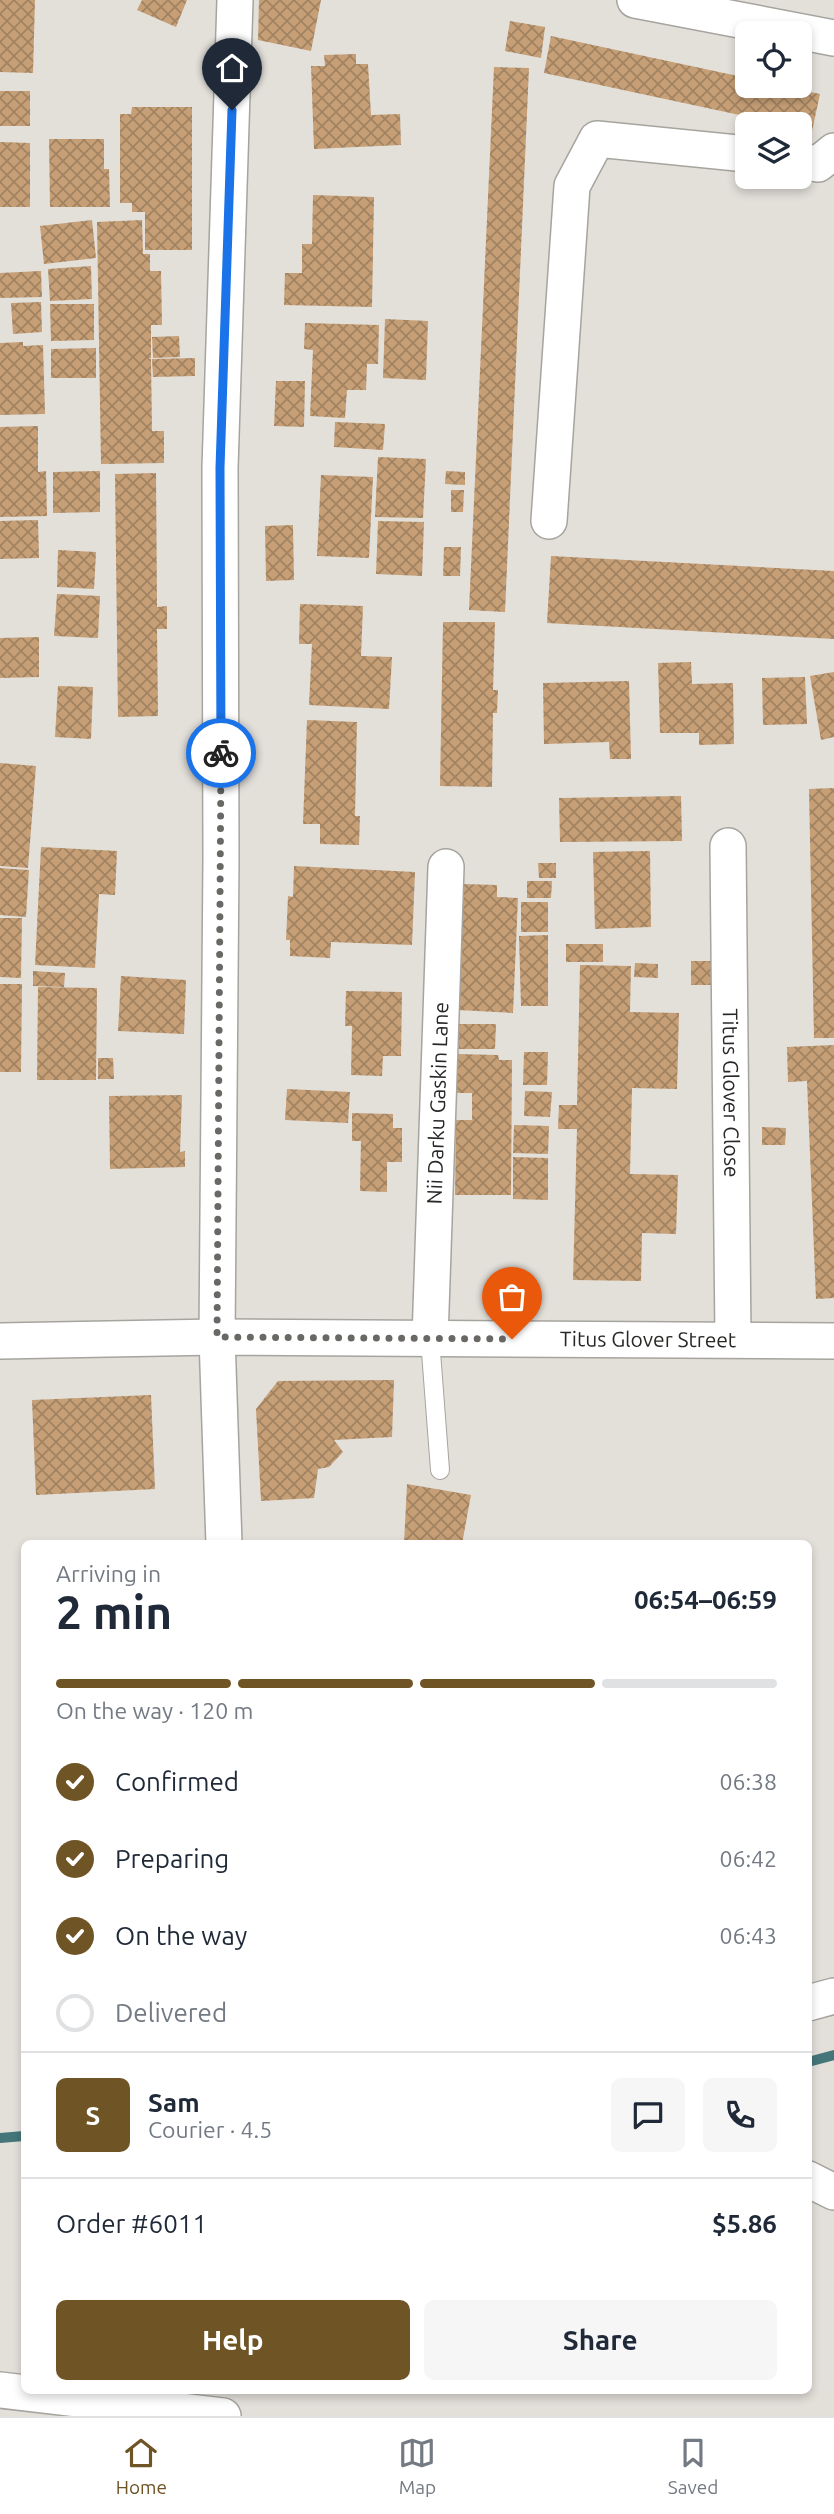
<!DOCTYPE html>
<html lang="en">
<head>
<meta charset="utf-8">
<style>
  :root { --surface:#fff; --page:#f6f6f7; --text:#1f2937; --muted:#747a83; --line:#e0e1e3; --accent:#6f5426 }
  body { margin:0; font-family:Ubuntu,sans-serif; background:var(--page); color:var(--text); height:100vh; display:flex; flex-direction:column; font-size:26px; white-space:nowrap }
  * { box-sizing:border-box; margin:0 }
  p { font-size:23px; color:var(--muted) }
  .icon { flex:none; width:38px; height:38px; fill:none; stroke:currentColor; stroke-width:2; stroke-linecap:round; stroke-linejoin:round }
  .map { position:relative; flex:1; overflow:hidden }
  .panel { position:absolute; left:21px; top:1540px; width:791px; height:854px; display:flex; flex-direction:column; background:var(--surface); border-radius:10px; box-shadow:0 4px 10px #0003 }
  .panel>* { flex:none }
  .buttons { position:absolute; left:735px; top:21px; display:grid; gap:14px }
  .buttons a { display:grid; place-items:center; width:77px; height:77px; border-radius:10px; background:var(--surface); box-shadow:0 4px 10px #0003; font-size:35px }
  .pin { position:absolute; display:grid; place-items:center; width:60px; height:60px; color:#fff; margin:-72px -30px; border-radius:50% 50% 50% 0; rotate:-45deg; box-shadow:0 0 7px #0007 }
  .pin .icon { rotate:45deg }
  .courier { position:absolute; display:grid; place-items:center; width:70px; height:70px; margin:-35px; border:5px solid #1a73e8; border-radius:50%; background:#fff; color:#222; box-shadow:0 2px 9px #0007 }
  .summary em { font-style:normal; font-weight:700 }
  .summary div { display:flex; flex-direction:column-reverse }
  .summary { display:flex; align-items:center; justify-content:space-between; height:119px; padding:0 35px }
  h1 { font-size:46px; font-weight:700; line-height:52px }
  .bar { display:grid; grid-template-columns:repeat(4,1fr); gap:10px 7px; align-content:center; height:84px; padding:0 35px }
  .bar i { height:9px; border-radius:5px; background:var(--line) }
  .bar .selected { background:var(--accent) }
  .bar p { grid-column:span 4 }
  .line { display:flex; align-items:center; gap:18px; padding:0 35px; border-top:2px solid var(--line) }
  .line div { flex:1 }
  .round { display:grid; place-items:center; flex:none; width:74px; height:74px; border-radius:10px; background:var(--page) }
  ol { padding:0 35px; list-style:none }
  li { display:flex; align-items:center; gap:21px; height:77px }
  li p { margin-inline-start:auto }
  li .icon { padding:7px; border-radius:50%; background:var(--accent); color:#fff; stroke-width:4 }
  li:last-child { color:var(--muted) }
  li i { width:38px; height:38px; border:4px solid var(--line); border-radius:50% }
  .primary-button { display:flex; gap:14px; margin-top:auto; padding:14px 35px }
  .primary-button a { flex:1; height:80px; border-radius:10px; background:var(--accent); color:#fff; font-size:28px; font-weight:700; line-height:80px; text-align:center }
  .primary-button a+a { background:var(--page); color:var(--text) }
  .tabs { display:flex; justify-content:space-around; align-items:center; height:98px; border-top:2px solid var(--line); background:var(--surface); font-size:19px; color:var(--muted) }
  .tabs a { display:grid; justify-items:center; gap:4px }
  .tabs .selected { color:var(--accent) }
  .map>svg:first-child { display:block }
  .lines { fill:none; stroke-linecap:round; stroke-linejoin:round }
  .stream { stroke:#457679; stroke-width:10 }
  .building { fill:url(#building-cross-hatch) }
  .lane-casing { stroke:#a6a49e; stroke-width:20 }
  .street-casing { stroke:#a6a49e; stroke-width:38 }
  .lane { stroke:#fff; stroke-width:18 }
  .street { stroke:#fff; stroke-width:35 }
  .done { stroke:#6a6865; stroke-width:7; stroke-dasharray:0 12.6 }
  .route { stroke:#1a73e8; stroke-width:9 }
  .labels { text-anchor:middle; stroke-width:7; stroke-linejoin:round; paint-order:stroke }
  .street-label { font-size:21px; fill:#292826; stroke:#fff }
</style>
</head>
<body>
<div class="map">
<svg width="834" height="2416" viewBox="0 0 834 2416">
  <defs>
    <pattern id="building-cross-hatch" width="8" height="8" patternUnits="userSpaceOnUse" patternTransform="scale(1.75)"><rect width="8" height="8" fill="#c69f76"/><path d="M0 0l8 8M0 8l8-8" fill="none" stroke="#a18261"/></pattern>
  </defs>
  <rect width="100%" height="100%" fill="#e3e0da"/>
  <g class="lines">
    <path class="stream" d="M 808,2062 L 834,2055
      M 0,2138 L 24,2136"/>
  </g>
  <path class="building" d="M 0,0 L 35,0 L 33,73 L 0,72 Z
    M 142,0 L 187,0 L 176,27 L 137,10 Z
    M 259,0 L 321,0 L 311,51 L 258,40 Z
    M 510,21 L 545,27 L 541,58 L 505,51 Z
    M 551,36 L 747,78 L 747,86 L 783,86 L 820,94 L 812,131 L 800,128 L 800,124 L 781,124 L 544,73 Z
    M 356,54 L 356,64 L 368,64 L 371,115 L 400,114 L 401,145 L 314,149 L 311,66 L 325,66 L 324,55 Z
    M 494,67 L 529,68 L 505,612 L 469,610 Z
    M 0,91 L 30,91 L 30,126 L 0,126 Z
    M 132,107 L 192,107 L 192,250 L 145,250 L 145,212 L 132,212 L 132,203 L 120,203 L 120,114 L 131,114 Z
    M 49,139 L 104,139 L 104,169 L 109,169 L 110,207 L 50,207 Z
    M 0,142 L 30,143 L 30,207 L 0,207 Z
    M 313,195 L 374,197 L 372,307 L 284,305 L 285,273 L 302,273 L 302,244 L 312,244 Z
    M 92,220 L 96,258 L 44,264 L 40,226 Z
    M 142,220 L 143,254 L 150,254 L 150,271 L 161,271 L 162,325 L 151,325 L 151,358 L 148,358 L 151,359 L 152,431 L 164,431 L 164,463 L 101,464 L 97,222 Z
    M 91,266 L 92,299 L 50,301 L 48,269 Z
    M 41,271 L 42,297 L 0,298 L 0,273 Z
    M 41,302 L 42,332 L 13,334 L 11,303 Z
    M 50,304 L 94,304 L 94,340 L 51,341 Z
    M 385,319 L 428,321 L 426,380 L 383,378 Z
    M 305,323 L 379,325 L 378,364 L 367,364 L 366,390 L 347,390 L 345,418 L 310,416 L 313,350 L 304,349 Z
    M 179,336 L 180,357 L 153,358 L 152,337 Z
    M 23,342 L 23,346 L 43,345 L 45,414 L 0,415 L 0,343 Z
    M 96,348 L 96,378 L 51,378 L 51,349 Z
    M 195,358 L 195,376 L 153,377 L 152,359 Z
    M 276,381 L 305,381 L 304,427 L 274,426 Z
    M 335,422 L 385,424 L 383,450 L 334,447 Z
    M 38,426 L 38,472 L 46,471 L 47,516 L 0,517 L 0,427 Z
    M 378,457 L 426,459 L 423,518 L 375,517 Z
    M 100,471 L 100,512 L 53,513 L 53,472 Z
    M 446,471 L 465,472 L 465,485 L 445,484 Z
    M 156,473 L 157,607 L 167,606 L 167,629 L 157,629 L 158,716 L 118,717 L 115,474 Z
    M 321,475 L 373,477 L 369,558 L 317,556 Z
    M 451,490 L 464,490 L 463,512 L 451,512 Z
    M 38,520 L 39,558 L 0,559 L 0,521 Z
    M 378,521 L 424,522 L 422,576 L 376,574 Z
    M 293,525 L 294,580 L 266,581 L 265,526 Z
    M 444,547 L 461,547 L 460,576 L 443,576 Z
    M 58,550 L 96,552 L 94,589 L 57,587 Z
    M 551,556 L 834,571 L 834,639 L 547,623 Z
    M 57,594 L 100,596 L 98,638 L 54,636 Z
    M 300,604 L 363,606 L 361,656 L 392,657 L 389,709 L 309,705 L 312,644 L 299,644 Z
    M 443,622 L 495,622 L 493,690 L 498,690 L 497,713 L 493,713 L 492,787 L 440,786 Z
    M 39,637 L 39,677 L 0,678 L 0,638 Z
    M 691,662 L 692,684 L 733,683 L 734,744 L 699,745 L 699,733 L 660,733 L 658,663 Z
    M 834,672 L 834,737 L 821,740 L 810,676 Z
    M 805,677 L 807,724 L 763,725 L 762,678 Z
    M 629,681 L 631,759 L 610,759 L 609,742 L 544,744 L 543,683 Z
    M 58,686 L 93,687 L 91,739 L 55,737 Z
    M 307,720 L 357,722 L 355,816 L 360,816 L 359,845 L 320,844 L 320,824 L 303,824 Z
    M 0,763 L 36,766 L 28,868 L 0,866 Z
    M 834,788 L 834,1038 L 814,1038 L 809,789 Z
    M 681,796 L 682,841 L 560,842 L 559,798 Z
    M 41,847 L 117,851 L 115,895 L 99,894 L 95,968 L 35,965 Z
    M 650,851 L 651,927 L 595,929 L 593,852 Z
    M 538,863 L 556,863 L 556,878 L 539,878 Z
    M 294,866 L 415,872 L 412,945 L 331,942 L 330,958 L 290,956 L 290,940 L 286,940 L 288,896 L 293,897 Z
    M 0,868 L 29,870 L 26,917 L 0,915 Z
    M 527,881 L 552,881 L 551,898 L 527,898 Z
    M 463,884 L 497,885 L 497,897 L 518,898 L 513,1013 L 458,1010 Z
    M 521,902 L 548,902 L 548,932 L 521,932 Z
    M 0,918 L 22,918 L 21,978 L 0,977 Z
    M 548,935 L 548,1006 L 521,1006 L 519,936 Z
    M 566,944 L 603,944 L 603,962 L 566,962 Z
    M 691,961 L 713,961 L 712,985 L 691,985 Z
    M 635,963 L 658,964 L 658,978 L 634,977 Z
    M 580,965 L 631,966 L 630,1012 L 679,1013 L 677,1089 L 632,1088 L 630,1174 L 678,1175 L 676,1234 L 642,1233 L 641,1281 L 573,1280 L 577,1129 L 558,1129 L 559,1105 L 577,1105 Z
    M 33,971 L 65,973 L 64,987 L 33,986 Z
    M 121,976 L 186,980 L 184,1034 L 118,1031 Z
    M 0,984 L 22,984 L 21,1072 L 0,1072 Z
    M 38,987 L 97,988 L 96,1080 L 37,1080 Z
    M 346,991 L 402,992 L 401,1056 L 383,1056 L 382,1076 L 351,1075 L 352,1026 L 345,1026 Z
    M 459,1024 L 496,1024 L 495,1049 L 459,1049 Z
    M 834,1045 L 834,1298 L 816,1299 L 807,1081 L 788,1082 L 787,1047 Z
    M 524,1052 L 548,1052 L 547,1085 L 523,1085 Z
    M 456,1054 L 498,1055 L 499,1060 L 512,1060 L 511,1195 L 455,1195 L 456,1120 L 472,1120 L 472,1093 L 456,1093 Z
    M 98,1058 L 113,1058 L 114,1079 L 98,1079 Z
    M 287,1089 L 350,1092 L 348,1123 L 285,1120 Z
    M 525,1091 L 552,1092 L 550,1117 L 524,1116 Z
    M 182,1095 L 180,1152 L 185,1151 L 185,1167 L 110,1169 L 109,1096 Z
    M 352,1113 L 393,1114 L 393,1128 L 402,1128 L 402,1162 L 387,1162 L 387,1192 L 360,1191 L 361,1141 L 352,1141 Z
    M 514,1125 L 549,1126 L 548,1154 L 513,1153 Z
    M 762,1127 L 786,1128 L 785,1145 L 762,1145 Z
    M 513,1157 L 548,1158 L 548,1200 L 513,1199 Z
    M 394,1380 L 392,1437 L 334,1440 L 343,1452 L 329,1467 L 318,1469 L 314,1498 L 261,1501 L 256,1409 L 278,1381 Z
    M 151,1395 L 155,1489 L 36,1495 L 32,1400 Z
    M 407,1484 L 471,1495 L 462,1544 L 404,1544 Z"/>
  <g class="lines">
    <g class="lane-casing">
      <path id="lane" d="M 430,1339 L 440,1470"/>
    </g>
    <g class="street-casing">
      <g id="street">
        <path d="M 635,0 L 834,38"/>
        <path d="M 800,161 L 818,164 L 834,151"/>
        <path d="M 549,521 L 572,186 L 597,139 L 747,154"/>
        <path id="s1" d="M 728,846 L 733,1339"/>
        <path id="s2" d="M 430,1339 L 446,867"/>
        <path id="s3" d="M 0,1341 L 217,1337 L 834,1341"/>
        <path d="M 224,1544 L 217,1337 L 221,859 L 220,468 L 235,0"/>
        <path d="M 808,2003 L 834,1996"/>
        <path d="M 808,2179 L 834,2192"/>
        <path d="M 0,2390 L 223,2416"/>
      </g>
    </g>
    <use href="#lane" class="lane"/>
    <use href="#street" class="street"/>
  </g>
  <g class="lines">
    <path class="done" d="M 221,753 L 217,1337 L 512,1339"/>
    <path class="route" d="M 221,753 L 220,468 L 232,110"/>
  </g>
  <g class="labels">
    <g class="street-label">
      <text dy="7" stroke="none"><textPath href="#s1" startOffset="247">Titus Glover Close</textPath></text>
      <text dy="7" stroke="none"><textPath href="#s2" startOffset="236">Nii Darku Gaskin Lane</textPath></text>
      <text dy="7" stroke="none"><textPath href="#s3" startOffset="648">Titus Glover Street</textPath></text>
    </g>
  </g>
</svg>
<div class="buttons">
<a><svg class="icon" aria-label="locate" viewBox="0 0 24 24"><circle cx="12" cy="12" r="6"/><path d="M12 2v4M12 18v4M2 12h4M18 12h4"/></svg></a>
<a><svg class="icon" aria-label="layers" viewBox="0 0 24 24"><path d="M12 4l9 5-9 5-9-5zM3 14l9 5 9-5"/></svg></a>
</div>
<div class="pin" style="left:512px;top:1339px;background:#ea580c"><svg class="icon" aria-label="bag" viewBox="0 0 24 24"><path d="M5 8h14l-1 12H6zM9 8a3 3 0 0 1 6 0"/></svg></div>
<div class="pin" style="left:232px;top:110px;background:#1f2937"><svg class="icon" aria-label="home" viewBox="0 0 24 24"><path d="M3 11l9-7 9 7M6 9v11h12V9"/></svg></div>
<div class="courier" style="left:221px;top:753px"><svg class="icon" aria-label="bike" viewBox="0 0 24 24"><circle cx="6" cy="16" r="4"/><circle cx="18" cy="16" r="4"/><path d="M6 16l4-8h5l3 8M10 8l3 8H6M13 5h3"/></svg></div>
<section class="panel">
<div class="summary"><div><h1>2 min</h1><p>Arriving in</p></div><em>06:54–06:59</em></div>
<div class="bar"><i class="selected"></i><i class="selected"></i><i class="selected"></i><i></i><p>On the way · 120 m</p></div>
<ol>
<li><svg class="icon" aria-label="check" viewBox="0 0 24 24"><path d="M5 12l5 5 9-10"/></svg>Confirmed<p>06:38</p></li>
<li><svg class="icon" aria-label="check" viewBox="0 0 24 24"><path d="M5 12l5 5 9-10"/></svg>Preparing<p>06:42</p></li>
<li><svg class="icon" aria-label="check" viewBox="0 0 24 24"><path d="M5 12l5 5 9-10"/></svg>On the way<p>06:43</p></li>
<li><i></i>Delivered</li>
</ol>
<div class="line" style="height:126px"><b class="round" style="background:var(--accent);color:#fff">S</b><div><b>Sam</b><p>Courier · 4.5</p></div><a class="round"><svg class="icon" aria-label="chat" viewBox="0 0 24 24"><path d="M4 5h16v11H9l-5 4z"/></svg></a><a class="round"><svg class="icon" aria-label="phone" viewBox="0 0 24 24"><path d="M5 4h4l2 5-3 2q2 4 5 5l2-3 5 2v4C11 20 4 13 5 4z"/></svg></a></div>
<div class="line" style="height:91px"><div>Order #6011</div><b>$5.86</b></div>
<div class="primary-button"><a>Help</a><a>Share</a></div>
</section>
</div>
<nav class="tabs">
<a class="selected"><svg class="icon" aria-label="home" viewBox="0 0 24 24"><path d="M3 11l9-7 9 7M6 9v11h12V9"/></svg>Home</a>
<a><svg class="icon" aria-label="map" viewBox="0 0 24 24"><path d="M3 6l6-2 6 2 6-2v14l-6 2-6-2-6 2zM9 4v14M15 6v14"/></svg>Map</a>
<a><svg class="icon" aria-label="saved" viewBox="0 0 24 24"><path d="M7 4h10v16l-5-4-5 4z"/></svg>Saved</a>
</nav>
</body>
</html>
